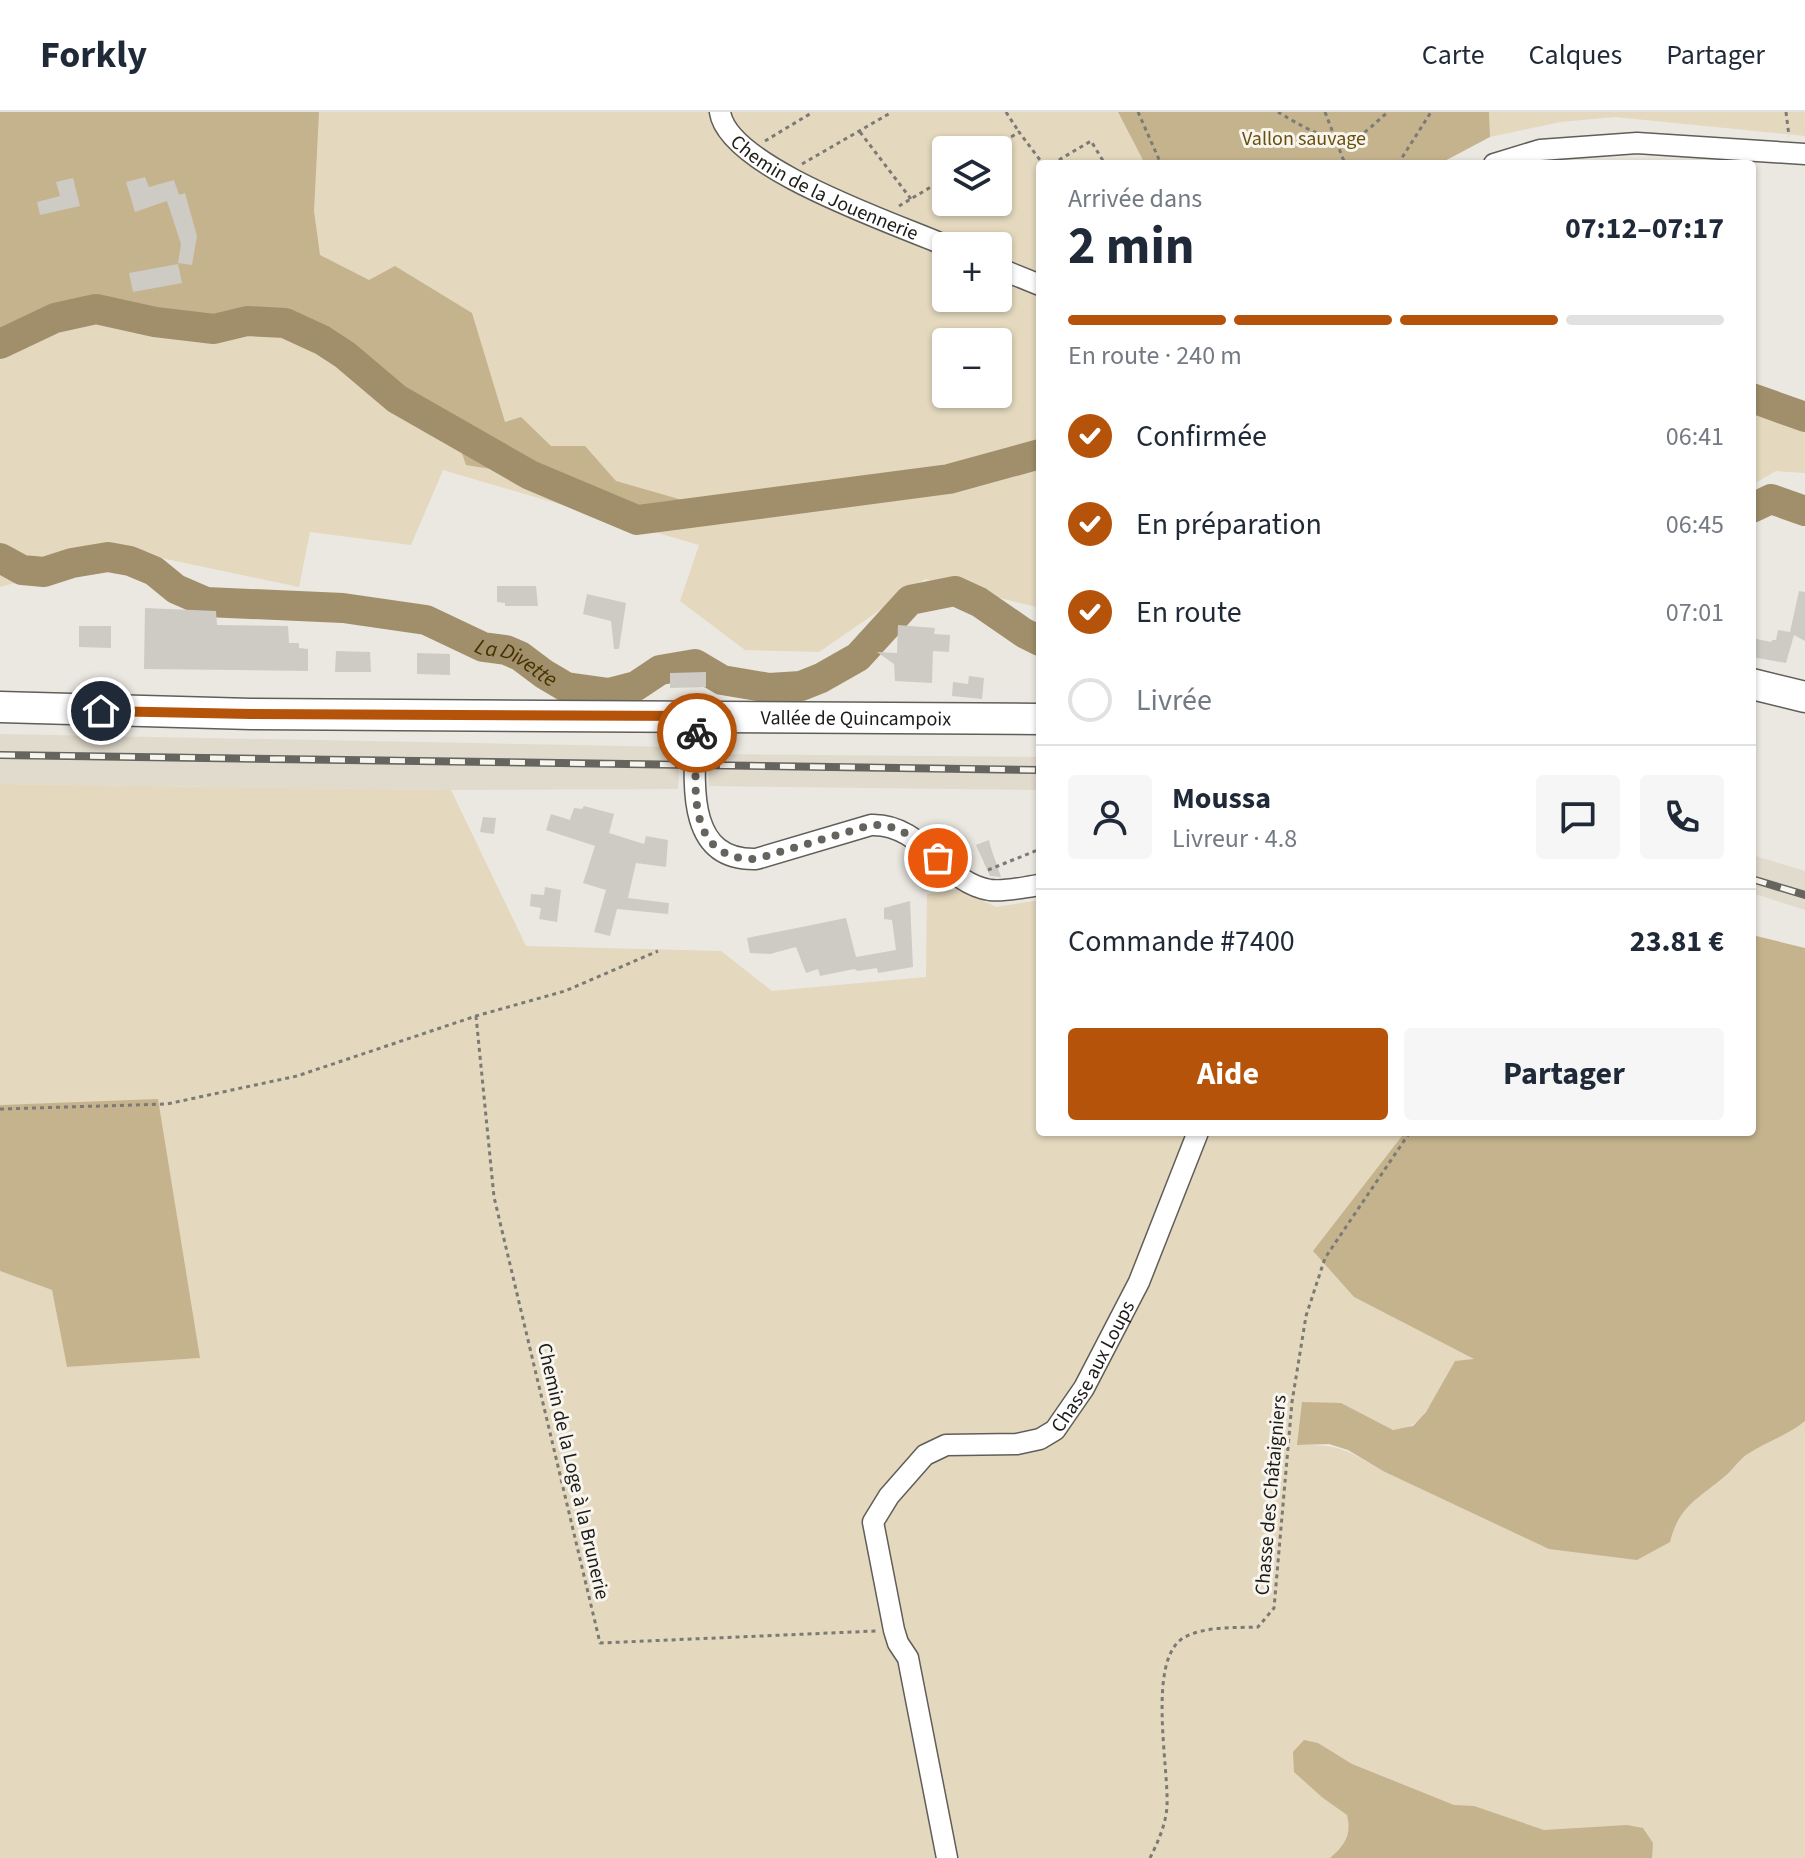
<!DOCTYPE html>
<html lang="fr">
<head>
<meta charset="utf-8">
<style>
  :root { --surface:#fff; --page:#f6f6f7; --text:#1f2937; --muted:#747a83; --line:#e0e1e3; --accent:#b45309 }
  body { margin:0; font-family:"Source Sans 3",sans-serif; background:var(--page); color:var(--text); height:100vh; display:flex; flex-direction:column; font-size:30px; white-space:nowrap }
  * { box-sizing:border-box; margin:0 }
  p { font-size:26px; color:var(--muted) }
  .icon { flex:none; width:44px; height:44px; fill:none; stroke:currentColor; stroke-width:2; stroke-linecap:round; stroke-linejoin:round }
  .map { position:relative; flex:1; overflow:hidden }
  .sheet { position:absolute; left:1036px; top:48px; width:720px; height:976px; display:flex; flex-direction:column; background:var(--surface); border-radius:8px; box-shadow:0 2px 6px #0004 }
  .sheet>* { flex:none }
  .tools { position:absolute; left:932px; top:24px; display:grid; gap:16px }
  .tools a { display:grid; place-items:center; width:80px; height:80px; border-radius:8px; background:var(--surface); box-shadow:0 2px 6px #0004; font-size:40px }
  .pin { position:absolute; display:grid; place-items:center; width:68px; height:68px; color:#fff; margin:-34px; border:4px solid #fff; border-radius:50%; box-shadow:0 2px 8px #0007 }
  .courier { position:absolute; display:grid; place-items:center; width:80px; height:80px; margin:-40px; border:6px solid #b45309; border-radius:50%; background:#fff; color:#222; box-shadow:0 2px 10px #0007 }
  .head em { font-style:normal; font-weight:700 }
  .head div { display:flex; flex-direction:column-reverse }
  .head { display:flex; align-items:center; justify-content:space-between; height:136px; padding:0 32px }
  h1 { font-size:52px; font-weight:700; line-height:60px }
  .bar { display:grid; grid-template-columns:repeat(4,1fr); gap:12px 8px; align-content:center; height:96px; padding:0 32px }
  .bar i { height:10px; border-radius:6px; background:var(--line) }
  .bar .selected { background:var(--accent) }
  .bar p { grid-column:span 4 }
  .line { display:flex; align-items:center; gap:20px; padding:0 32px; border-top:2px solid var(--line) }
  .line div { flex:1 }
  .round { display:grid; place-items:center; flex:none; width:84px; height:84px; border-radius:8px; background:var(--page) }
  ol { padding:0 32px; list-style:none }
  li { display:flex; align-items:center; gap:24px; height:88px }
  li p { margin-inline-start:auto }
  li .icon { padding:8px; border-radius:50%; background:var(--accent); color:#fff; stroke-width:4 }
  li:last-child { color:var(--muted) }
  li i { width:44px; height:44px; border:4px solid var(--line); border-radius:50% }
  .cta { display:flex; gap:16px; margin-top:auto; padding:16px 32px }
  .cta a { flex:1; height:92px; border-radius:8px; background:var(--accent); color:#fff; font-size:32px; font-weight:700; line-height:92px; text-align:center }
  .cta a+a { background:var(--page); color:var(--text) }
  header { display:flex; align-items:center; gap:48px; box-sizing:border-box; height:112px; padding:0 40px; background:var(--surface); border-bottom:2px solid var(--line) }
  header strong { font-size:38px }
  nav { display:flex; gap:44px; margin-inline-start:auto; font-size:28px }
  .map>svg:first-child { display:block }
  .built { fill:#e1dbcd }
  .green { fill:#e4d8be; fill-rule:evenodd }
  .forest { fill:#c4b38d }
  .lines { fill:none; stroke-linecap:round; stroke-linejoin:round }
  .river { stroke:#a08f6a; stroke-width:30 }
  .building { fill:#cecbc5 }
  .street-casing { stroke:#605e58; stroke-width:23 }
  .secondary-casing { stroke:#605e58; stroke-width:33 }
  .path { stroke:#7c7a75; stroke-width:3; stroke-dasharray:4 4; stroke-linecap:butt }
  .street { stroke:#fff; stroke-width:20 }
  .secondary { stroke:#fff; stroke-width:30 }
  .rail-casing { stroke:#66645f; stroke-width:8 }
  .rail { stroke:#f8f5ef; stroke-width:5; stroke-dasharray:15; stroke-linecap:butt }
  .done { stroke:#64635e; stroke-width:8; stroke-dasharray:0 14.4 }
  .route { stroke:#b45309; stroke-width:10 }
  .labels { text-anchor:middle; stroke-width:6; stroke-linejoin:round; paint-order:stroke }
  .park-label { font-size:20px; fill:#674f0b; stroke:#f8f5ef }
  .street-label { font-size:20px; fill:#1c1b18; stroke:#f8f5ef }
  .water-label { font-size:22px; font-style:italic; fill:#453200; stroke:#f8f5ef }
</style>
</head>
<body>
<header>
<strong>Forkly</strong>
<nav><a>Carte</a><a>Calques</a><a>Partager</a></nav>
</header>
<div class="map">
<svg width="1805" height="1746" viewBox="0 0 1805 1746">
  <rect width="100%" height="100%" fill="#ebe8e1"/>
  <path class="built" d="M 0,622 L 680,635 L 678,677 L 451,678 L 0,672 Z
    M 708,642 L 1040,645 L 1040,678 L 709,674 Z
    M 1752,743 L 1805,759 L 1805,798 L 1752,781 Z"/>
  <path class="green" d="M 0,0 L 1118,0 L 1145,52 L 1040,52 L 1040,496 L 925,467 L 819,540 L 745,538 L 680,489 L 699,433 L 443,358 L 411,433 L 310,420 L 299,475 L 128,439 L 0,475 ZM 946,38 L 998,38 L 998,90 L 946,90 ZM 946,134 L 998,134 L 998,186 L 946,186 ZM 946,230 L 998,230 L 998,282 L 946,282 Z
    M 1489,0 L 1805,0 L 1805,24 L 1615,5 L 1560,10 L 1490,25 Z
    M 1752,292 L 1769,300 L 1805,304 L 1805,361 L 1776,359 L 1752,373 Z
    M 0,672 L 451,678 L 526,834 L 721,839 L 772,879 L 926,865 L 927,782 L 960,777 L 996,795 L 1040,788 L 1040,1020 L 1405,1020 L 1314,1140 L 1354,1185 L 1476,1248 L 1455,1249 C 1443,1270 1421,1326 1391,1317 C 1374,1312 1357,1299 1341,1291 L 1298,1333 C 1340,1332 1347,1338 1383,1359 L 1670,1430 C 1679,1394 1698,1387 1724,1365 C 1732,1359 1738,1349 1746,1343 C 1765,1330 1787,1324 1805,1309 L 1805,1746 L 0,1746 L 0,1159 L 52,1178 L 67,1255 L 199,1246 L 158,988 L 0,993 Z"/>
  <path class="forest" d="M 0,0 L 319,0 L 314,99 L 320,143 L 369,168 L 395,154 L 472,201 L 505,310 L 521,305 L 551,334 L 585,334 L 616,369 L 717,398 L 637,408 L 530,363 L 466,353 L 455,321 L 397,287 L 345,243 L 322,228 L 285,211 L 96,197 L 55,206 L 0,232 Z
    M 1118,0 L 1489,0 L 1490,25 L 1439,52 L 1145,52 Z
    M 1752,823 L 1805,836 L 1805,1309 C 1787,1324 1765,1330 1746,1343 C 1738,1349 1732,1359 1724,1365 C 1698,1387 1679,1394 1670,1430 L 1637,1448 L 1549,1437 L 1383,1359 L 1348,1338 L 1329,1332 L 1297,1333 L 1302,1290 L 1341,1291 L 1393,1318 L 1413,1314 L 1426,1300 L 1455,1249 L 1474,1247 L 1354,1185 L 1313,1139 L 1405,1020 L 1752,1020 Z
    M 158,987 L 200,1246 L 67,1255 L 52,1178 L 0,1159 L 0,993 Z
    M 1304,1628 L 1318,1631 L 1352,1652 L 1454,1693 L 1474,1694 L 1544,1718 L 1627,1713 L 1643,1716 L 1653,1731 L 1652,1746 L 1330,1746 C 1345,1733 1352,1723 1347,1703 L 1323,1686 L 1294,1660 L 1293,1640 Z"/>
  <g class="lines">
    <g class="river">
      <path d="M 0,232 L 55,206 L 96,197 L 155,210 L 214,217 L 247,209 L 285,211 L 322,228 L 345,243 L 397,287 L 530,363 L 637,408 L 949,367 L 1040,342"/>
      <path d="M 1752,286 L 1805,305"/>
      <path d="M 1752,396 L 1771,387 L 1805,399"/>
      <path id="s1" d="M 0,446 L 22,458 L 44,460 L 72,451 L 108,445 L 130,449 L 154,459 L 176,477 L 206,490 L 343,496 L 426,508 L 483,535 L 506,538 L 520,544 L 544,562 L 566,575 L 609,581 L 636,574 L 660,558 L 695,552 L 722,568 L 769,576 L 801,574 L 821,566 L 858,545 L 910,488 L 955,479 L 979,490 L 1024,521 L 1040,529"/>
    </g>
  </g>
  <path class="building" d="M 145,65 L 149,75 L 174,68 L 179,83 L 185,81 L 197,124 L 192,153 L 178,151 L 181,132 L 167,89 L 135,100 L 126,70 Z
    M 73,66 L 80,94 L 40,103 L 37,90 L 60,84 L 56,70 Z
    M 178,152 L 182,171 L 133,180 L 129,161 Z
    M 497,474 L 536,474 L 538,494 L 505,494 L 505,491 L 497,490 Z
    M 1799,479 L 1805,480 L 1805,529 L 1794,523 L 1786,551 L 1752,545 L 1752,526 L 1771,530 L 1772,528 L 1776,528 L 1778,518 L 1790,520 Z
    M 587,482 L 626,491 L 619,537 L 614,537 L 611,509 L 583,502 Z
    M 145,496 L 216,499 L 217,513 L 288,514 L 289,531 L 299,531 L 299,536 L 308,537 L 308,559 L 144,557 Z
    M 898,513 L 935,516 L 934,522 L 950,523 L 949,540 L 933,539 L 932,571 L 895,569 L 894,552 L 877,540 L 897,541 Z
    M 79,514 L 111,514 L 111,536 L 79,535 Z
    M 336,539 L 370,540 L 371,560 L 335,560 Z
    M 417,541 L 450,542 L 450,563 L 417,562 Z
    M 706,560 L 706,575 L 670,576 L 670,561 Z
    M 969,564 L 984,566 L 982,587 L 952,584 L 953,570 L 968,572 Z
    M 584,694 L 614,702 L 609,721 L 644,732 L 646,724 L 668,728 L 666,755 L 636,751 L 628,786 L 669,791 L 668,802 L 617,797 L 610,824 L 594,820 L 606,778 L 583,771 L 595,734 L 546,718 L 551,702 L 570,708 L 574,696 L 582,697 Z
    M 483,705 L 496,706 L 494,722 L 480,720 Z
    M 989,728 L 991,736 L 1001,765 L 990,764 L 976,733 Z
    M 545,775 L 561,778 L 557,810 L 539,807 L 541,796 L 530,794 L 531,782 L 544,783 Z
    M 910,789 L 913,855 L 878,861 L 877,856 L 858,859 L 854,857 L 820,864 L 818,857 L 806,861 L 796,835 L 770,842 L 750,841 L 747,826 L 846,806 L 856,845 L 896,838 L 892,808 L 884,807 L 884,796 Z"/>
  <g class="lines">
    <g class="street-casing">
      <g id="street">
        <path id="s2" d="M 720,0 C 728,56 897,112 947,134"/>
        <path d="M 1494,52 L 1540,38 L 1637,31 L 1805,42"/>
        <path d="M 998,156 L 1040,173"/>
        <path d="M 697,604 C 696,656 679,749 756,747 L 871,713 C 923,711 943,771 990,778 C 1006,780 1024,775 1040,773"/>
        <path id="s3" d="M 947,1746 L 908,1546 L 898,1531 L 894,1518 L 873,1410 L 889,1384 L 925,1343 L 946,1333 L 1017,1332 L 1040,1327 L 1055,1318 L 1084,1276 L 1139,1170 L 1198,1020"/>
      </g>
    </g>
    <g class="secondary-casing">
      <g id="secondary">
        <path d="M 1752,572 L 1805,585"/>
        <path id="s4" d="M 0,595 L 251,602 L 1040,607"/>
      </g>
    </g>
    <path class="path" d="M 1006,0 L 1019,20
      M 1138,0 L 1161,52
      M 1278,0 C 1293,9 1334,34 1351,29 C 1361,26 1379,7 1388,0
      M 1325,0 L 1345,52
      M 1786,0 L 1789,24
      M 860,20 L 911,87
      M 765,29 L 813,0
      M 991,38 L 1019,20 L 1043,52
      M 802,52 L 892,0
      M 1052,52 L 1091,29 L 1105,52
      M 1398,52 L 1431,0
      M 899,94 L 946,66
      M 963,127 L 977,134
      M 988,758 L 1040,737
      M 476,904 L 494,1085 L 600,1531 L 876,1519
      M 0,997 L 167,992 L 297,964 L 476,904 L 565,879 L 658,839
      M 1150,1746 C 1158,1730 1166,1712 1167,1694 C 1169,1655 1146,1545 1185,1525 C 1206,1514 1235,1516 1258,1515 L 1274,1496 L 1292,1290 L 1306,1204 L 1325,1146 L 1410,1020"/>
    <use href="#street" class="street"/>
    <use href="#secondary" class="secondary"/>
    <g class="rail-casing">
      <path id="rail" d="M 0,643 L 1040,658
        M 1752,767 L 1805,783"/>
    </g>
    <use href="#rail" class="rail"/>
  </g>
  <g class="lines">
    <path class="done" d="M 697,621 C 696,672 683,748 756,747 L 871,713 C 900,711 916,729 938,746"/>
    <path class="route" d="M 101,599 L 251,602 L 697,604 L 697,621"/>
  </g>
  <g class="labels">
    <g class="park-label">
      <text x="1304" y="33">Vallon sauvage</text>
    </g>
    <g class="street-label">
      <text dy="7" stroke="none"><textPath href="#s2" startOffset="134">Chemin de la Jouennerie</textPath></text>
      <text dy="7" stroke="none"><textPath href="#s4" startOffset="856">Vallée de Quincampoix</textPath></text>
      <text dy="7" stroke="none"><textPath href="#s3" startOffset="640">Chasse aux Loups</textPath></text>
      <text transform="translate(574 1359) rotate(77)" y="7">Chemin de la Loge à la Brunerie</text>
      <text transform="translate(1270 1383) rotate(-85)" y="7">Chasse des Châtaigniers</text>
    </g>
    <g class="water-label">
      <text dy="8" stroke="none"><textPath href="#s1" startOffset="544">La Divette</textPath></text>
    </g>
  </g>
</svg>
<div class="tools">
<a><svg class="icon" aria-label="layers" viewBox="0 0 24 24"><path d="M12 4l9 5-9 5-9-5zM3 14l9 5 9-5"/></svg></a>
<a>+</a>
<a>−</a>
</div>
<div class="pin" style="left:938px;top:746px;background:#ea580c"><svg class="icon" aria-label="bag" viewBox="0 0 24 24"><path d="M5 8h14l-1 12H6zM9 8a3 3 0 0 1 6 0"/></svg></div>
<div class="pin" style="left:101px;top:599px;background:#1f2937"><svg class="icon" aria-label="home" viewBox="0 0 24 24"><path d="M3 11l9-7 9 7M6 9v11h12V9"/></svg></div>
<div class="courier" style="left:697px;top:621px"><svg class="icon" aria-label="bike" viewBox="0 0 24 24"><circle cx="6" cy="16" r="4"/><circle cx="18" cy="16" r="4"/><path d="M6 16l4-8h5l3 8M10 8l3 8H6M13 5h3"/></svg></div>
<section class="sheet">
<div class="head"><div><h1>2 min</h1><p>Arrivée dans</p></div><em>07:12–07:17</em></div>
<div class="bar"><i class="selected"></i><i class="selected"></i><i class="selected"></i><i></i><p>En route · 240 m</p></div>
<ol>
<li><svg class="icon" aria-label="check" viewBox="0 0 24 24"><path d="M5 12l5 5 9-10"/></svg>Confirmée<p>06:41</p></li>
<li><svg class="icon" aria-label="check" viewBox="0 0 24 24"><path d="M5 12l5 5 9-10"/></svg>En préparation<p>06:45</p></li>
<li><svg class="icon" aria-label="check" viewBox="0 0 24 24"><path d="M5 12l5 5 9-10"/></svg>En route<p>07:01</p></li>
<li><i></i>Livrée</li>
</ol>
<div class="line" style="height:144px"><a class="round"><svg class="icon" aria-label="person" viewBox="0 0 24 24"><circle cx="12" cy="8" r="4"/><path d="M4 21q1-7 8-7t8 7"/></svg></a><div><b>Moussa</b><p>Livreur · 4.8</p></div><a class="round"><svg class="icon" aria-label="chat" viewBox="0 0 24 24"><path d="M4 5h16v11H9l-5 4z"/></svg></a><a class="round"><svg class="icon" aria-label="phone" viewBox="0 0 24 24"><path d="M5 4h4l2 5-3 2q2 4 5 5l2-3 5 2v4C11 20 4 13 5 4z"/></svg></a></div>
<div class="line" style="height:104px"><div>Commande #7400</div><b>23.81 €</b></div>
<div class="cta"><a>Aide</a><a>Partager</a></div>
</section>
</div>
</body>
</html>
